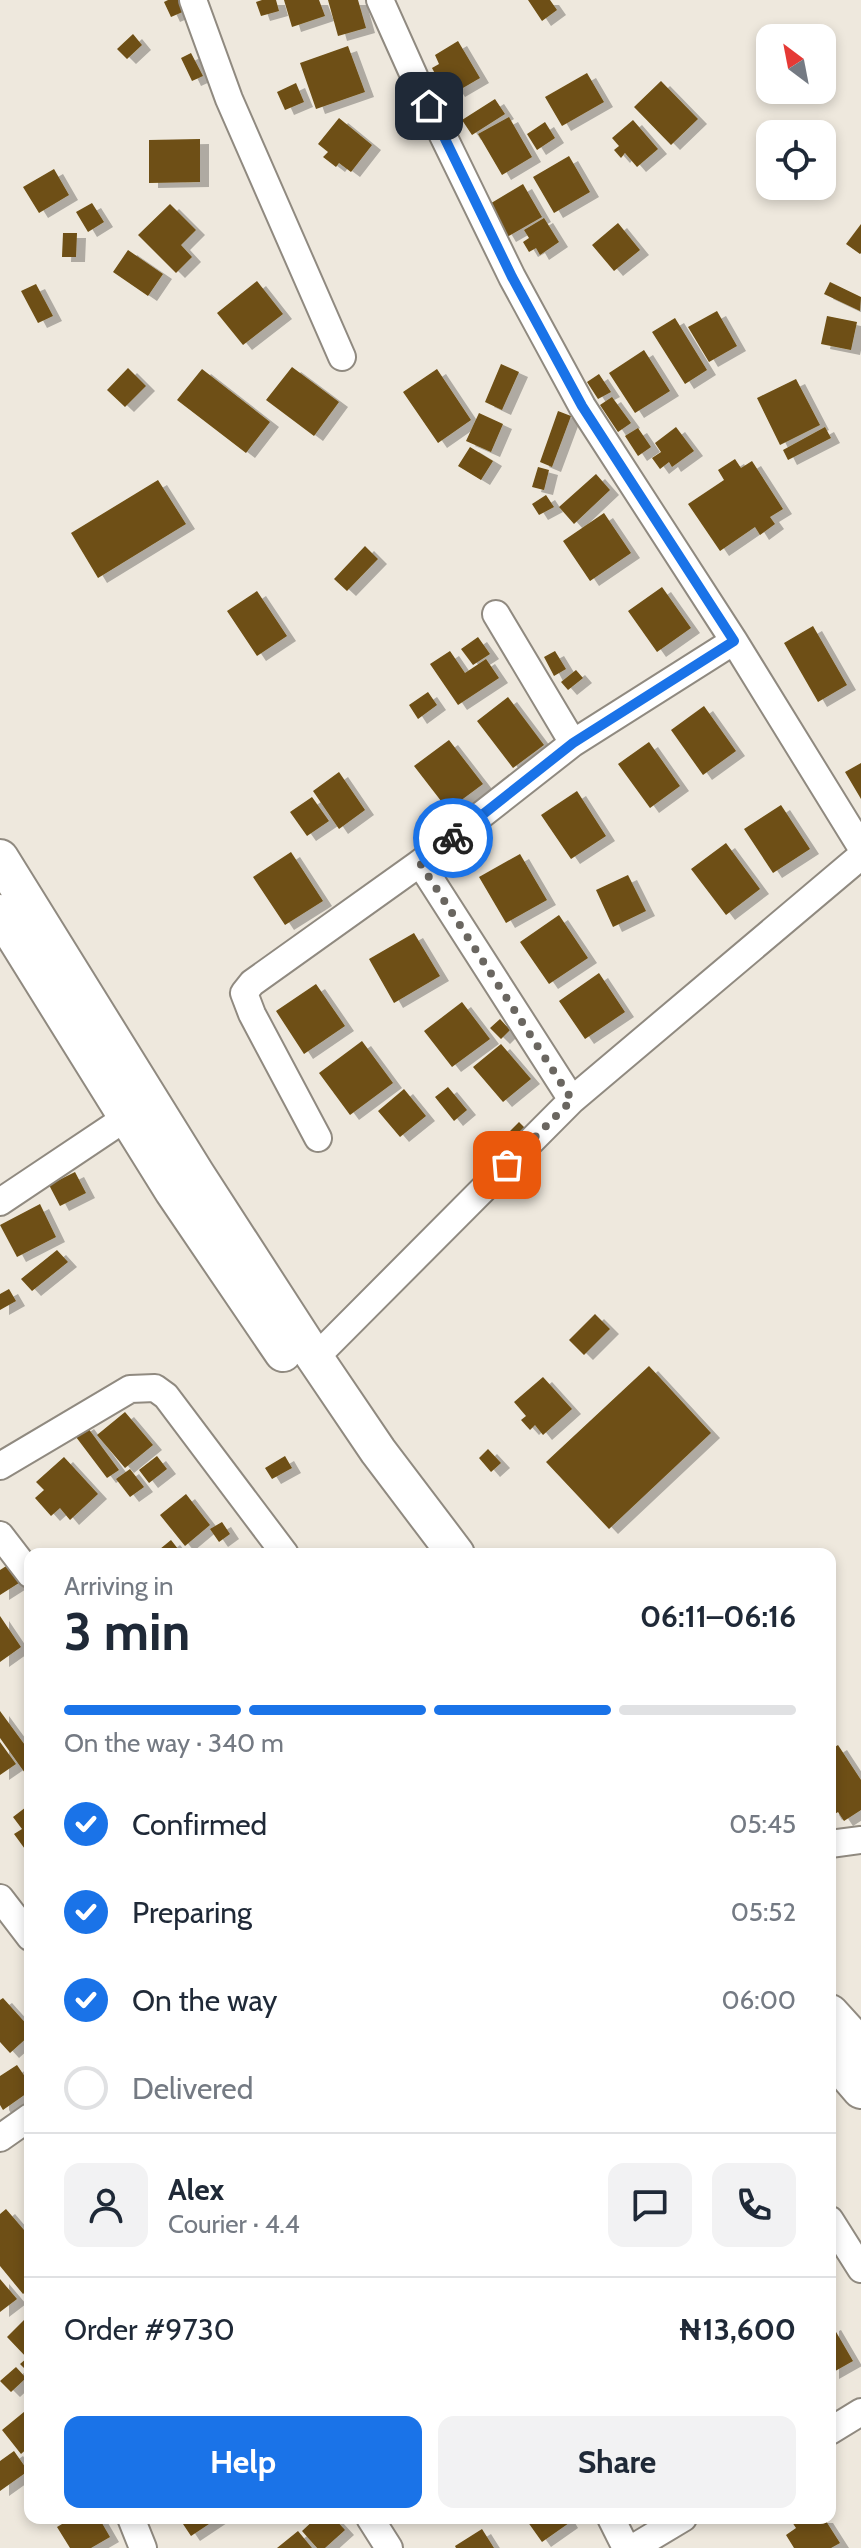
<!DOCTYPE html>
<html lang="en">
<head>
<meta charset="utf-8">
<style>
  :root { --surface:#fff; --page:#f2f2f3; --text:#1f2937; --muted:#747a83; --line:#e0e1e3; --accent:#1a73e8 }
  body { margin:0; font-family:Cabin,sans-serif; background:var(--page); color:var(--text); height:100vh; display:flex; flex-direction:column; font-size:30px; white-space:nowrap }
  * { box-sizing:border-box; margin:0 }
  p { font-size:26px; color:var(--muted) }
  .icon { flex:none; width:44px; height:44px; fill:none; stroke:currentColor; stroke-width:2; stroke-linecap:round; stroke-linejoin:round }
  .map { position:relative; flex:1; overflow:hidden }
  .details { position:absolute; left:24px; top:1548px; width:812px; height:976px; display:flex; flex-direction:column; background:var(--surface); border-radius:16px; box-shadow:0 4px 12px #0003 }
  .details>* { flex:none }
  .needle { width:52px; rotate:328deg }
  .tools { position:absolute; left:756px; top:24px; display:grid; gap:16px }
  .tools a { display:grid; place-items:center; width:80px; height:80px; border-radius:16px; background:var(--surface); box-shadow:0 4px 12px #0003; font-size:40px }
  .pin { position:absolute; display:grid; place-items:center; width:68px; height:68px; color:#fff; margin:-34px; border-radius:16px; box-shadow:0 4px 12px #0006 }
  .courier { position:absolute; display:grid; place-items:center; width:80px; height:80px; margin:-40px; border:6px solid #1a73e8; border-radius:50%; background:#fff; color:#222; box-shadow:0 2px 10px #0007 }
  .overview em { font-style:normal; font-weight:800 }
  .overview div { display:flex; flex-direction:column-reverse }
  .overview { display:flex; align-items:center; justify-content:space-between; height:136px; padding:0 40px }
  h1 { font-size:52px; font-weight:800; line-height:60px }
  .bar { display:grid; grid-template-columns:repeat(4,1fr); gap:12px 8px; align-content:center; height:96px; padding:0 40px }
  .bar i { height:10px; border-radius:6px; background:var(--line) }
  .bar .on { background:var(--accent) }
  .bar p { grid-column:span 4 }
  .line { display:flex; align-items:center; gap:20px; padding:0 40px; border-top:2px solid var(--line) }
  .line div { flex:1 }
  .round { display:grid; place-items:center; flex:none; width:84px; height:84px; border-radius:16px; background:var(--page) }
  ol { padding:0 40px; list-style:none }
  li { display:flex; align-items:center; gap:24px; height:88px }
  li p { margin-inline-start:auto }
  li .icon { padding:8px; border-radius:50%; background:var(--accent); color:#fff; stroke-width:4 }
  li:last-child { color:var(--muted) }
  li i { width:44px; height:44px; border:4px solid var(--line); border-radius:50% }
  .primary-button { display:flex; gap:16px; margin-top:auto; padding:16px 40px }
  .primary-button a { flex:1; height:92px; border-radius:16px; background:var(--accent); color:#fff; font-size:32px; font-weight:800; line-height:92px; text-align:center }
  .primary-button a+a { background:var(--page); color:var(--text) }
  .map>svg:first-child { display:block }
  .building { fill:#6e4f13; filter:url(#shadow) }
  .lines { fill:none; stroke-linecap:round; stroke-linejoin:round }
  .minor-casing { stroke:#908a80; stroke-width:30 }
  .highway-casing { stroke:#908a80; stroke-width:40 }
  .minor { stroke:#fff; stroke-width:26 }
  .highway { stroke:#fff; stroke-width:36 }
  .done { stroke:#6a6660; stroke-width:8; stroke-dasharray:0 14.4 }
  .route { stroke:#1a73e8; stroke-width:10 }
</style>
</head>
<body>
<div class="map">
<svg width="861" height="2548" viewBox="0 0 861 2548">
  <defs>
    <filter id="shadow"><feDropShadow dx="9" dy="5" stdDeviation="0" flood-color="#0004"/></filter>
  </defs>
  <rect width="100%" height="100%" fill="#eee8dd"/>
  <path class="building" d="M 168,0 L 182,0 L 187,10 L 171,17 L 164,2 Z
    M 262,0 L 276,0 L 279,11 L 261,16 L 256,2 Z
    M 284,0 L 319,0 L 325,16 L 292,27 Z
    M 328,0 L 358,0 L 366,28 L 338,36 Z
    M 528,0 L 550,0 L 557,10 L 542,21 Z
    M 133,34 L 142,45 L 127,59 L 117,49 Z
    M 458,41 L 480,78 L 456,92 L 449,81 L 441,85 L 432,68 L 439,64 L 435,55 Z
    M 348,46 L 365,92 L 316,109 L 300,63 Z
    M 191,53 L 203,76 L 192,81 L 181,58 Z
    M 587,73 L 604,102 L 562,126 L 545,97 Z
    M 661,81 L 698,119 L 671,145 L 634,107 Z
    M 296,83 L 304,102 L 285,110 L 277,92 Z
    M 495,99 L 505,114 L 472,135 L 462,120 Z
    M 509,117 L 532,157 L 502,175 L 478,134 Z
    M 339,118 L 372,145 L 351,172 L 339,163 L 336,167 L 323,157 L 328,152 L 318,144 Z
    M 633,120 L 658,149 L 637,167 L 625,153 L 621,158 L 614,150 L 619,146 L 612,138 Z
    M 545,122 L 555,138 L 537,150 L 527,134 Z
    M 200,139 L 200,182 L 149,183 L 149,140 Z
    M 569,156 L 590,192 L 554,213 L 533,177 Z
    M 54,169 L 69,195 L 39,213 L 23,187 Z
    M 523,184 L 542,217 L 507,237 L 488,205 Z
    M 92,203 L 104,222 L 88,232 L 76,212 Z
    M 170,204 L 196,230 L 181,245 L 192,257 L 176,273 L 138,235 Z
    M 544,218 L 559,242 L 540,255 L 536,248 L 529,252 L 523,242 L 529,238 L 524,230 Z
    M 618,223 L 640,250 L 614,271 L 592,245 Z
    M 861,224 L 861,253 L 860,254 L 846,244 Z
    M 63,233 L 77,233 L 76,257 L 62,257 Z
    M 128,250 L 163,274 L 148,296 L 113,272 Z
    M 257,281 L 283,314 L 243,345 L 217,313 Z
    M 830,282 L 861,297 L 860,311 L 824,294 Z
    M 36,284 L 53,316 L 38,323 L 21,291 Z
    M 717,311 L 737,346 L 709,362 L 688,327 Z
    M 827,316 L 857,322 L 851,350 L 821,344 Z
    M 675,318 L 707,370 L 685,384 L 652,332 Z
    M 644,350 L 670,391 L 635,413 L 609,373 Z
    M 501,364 L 519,372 L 502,410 L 485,402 Z
    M 292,367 L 339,402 L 314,436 L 266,400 Z
    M 128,368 L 146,386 L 125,407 L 107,390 Z
    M 202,369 L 270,422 L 246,453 L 177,400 Z
    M 437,369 L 471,420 L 438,443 L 403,392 Z
    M 599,374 L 611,392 L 598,399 L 587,382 Z
    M 796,379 L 820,425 L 780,445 L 757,398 Z
    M 612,397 L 631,423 L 618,432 L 600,405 Z
    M 558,411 L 571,416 L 552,467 L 540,462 Z
    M 479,413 L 503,424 L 491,452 L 466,441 Z
    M 676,427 L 694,451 L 672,467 L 669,462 L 660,469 L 652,458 L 661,452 L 655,443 Z
    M 825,427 L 831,438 L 788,460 L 783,450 Z
    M 638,428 L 651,447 L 638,456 L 625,436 Z
    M 470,447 L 493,461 L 481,480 L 458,466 Z
    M 735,459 L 741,468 L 752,461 L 783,509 L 770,517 L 775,524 L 760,535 L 755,527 L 720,551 L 688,504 L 724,480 L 718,470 Z
    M 538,467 L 549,470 L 544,490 L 532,487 Z
    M 596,474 L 610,490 L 574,524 L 559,507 Z
    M 158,480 L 186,524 L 98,578 L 71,533 Z
    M 546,495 L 554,507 L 539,515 L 532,504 Z
    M 604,513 L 631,553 L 590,581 L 563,541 Z
    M 365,546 L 378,559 L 347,591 L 334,579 Z
    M 662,587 L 691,628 L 657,652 L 628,611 Z
    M 257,591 L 287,636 L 257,656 L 227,611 Z
    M 813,626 L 847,685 L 818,702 L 784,643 Z
    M 478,637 L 490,654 L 473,665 L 461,649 Z
    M 450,651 L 465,673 L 486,659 L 499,678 L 458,705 L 430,664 Z
    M 555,651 L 566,669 L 554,676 L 544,657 Z
    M 576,670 L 583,678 L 568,690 L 561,682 Z
    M 428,692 L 437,705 L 418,719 L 409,705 Z
    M 508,697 L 544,745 L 513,768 L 477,721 Z
    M 704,706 L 736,751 L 703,775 L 671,730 Z
    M 449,740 L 483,784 L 448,810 L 414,766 Z
    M 649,742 L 680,786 L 650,808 L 618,764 Z
    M 861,763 L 861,799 L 845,772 Z
    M 339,772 L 365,810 L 339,829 L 313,791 Z
    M 577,791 L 606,836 L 571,859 L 541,815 Z
    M 312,797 L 329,821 L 307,836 L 290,812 Z
    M 781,805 L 810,849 L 773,873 L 744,829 Z
    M 726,843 L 760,889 L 726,915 L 691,869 Z
    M 291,852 L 323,901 L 285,925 L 253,877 Z
    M 520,854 L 547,900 L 506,923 L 479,877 Z
    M 628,875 L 646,911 L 613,927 L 596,890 Z
    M 559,915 L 588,958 L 549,984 L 520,942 Z
    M 414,933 L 440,976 L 394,1003 L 369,959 Z
    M 599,973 L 625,1012 L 585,1039 L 559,1001 Z
    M 316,984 L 345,1026 L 304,1054 L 276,1011 Z
    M 462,1002 L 490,1039 L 452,1067 L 424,1031 Z
    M 500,1019 L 510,1030 L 501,1039 L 490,1028 Z
    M 362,1041 L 393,1083 L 350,1115 L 319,1073 Z
    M 501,1044 L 531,1079 L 503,1102 L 473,1067 Z
    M 448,1087 L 467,1110 L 454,1121 L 435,1097 Z
    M 404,1089 L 426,1116 L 400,1137 L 378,1111 Z
    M 519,1122 L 526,1129 L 514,1141 L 507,1134 Z
    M 75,1172 L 86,1193 L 60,1206 L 49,1185 Z
    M 40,1204 L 56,1237 L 17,1257 L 0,1225 Z
    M 57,1250 L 68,1262 L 32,1291 L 21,1279 Z
    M 9,1289 L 16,1301 L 0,1310 L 0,1294 Z
    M 595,1314 L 610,1329 L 584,1355 L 569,1340 Z
    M 649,1366 L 711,1433 L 609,1529 L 546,1462 Z
    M 543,1377 L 572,1409 L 543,1435 L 535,1425 L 530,1430 L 521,1420 L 526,1416 L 514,1402 Z
    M 125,1412 L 153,1445 L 125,1468 L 97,1435 Z
    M 85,1424 L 119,1470 L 107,1478 L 73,1433 Z
    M 488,1449 L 501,1463 L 491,1472 L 479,1458 Z
    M 157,1456 L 167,1469 L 149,1483 L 139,1470 Z
    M 285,1456 L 292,1468 L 272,1479 L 265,1468 Z
    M 64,1457 L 98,1494 L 70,1520 L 60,1508 L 51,1516 L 35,1498 L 44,1490 L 36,1482 Z
    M 130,1469 L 144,1487 L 130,1497 L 116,1479 Z
    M 186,1494 L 210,1525 L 185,1546 L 160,1515 Z
    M 222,1522 L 230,1534 L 219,1542 L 210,1529 Z
    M 171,1540 L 182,1554 L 164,1554 L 160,1549 Z
    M 11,1563 L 22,1581 L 0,1595 L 0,1570 Z
    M 0,1616 L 21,1647 L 0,1662 Z
    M 0,1711 L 30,1752 L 30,1769 L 25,1773 L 0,1738 Z
    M 0,1742 L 16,1764 L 0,1775 Z
    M 838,1745 L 861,1780 L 861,1810 L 844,1821 L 838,1812 L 833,1815 L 830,1810 L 830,1750 Z
    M 30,1804 L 30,1856 L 14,1834 L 22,1829 L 13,1817 Z
    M 3,1998 L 30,2028 L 30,2035 L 10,2053 L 0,2042 L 0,2000 Z
    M 17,2065 L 30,2084 L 30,2091 L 3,2110 L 0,2105 L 0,2076 Z
    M 6,2209 L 30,2237 L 30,2288 L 23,2294 L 0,2266 L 0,2214 Z
    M 0,2279 L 17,2299 L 0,2312 Z
    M 30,2314 L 30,2374 L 20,2364 L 27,2358 L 7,2337 Z
    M 832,2325 L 853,2361 L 830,2374 L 830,2326 Z
    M 16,2367 L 26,2378 L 11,2392 L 0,2381 Z
    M 30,2407 L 30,2446 L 21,2454 L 2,2430 Z
    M 14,2451 L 28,2471 L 0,2491 L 0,2461 Z
    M 72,2518 L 99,2518 L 110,2537 L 91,2548 L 70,2548 L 57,2527 Z
    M 179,2518 L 218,2518 L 191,2536 Z
    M 316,2518 L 334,2518 L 345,2530 L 325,2548 L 317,2548 L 302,2531 Z
    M 525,2518 L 566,2518 L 569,2523 L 542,2542 Z
    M 797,2518 L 824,2518 L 840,2543 L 831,2548 L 794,2548 L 786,2535 L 796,2528 L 792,2522 Z
    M 482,2529 L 494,2548 L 456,2548 L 455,2546 Z
    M 298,2531 L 312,2548 L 277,2548 Z"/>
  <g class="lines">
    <g class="minor-casing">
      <path id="minor" d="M 193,0 L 229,99 L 342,357
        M 380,0 L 415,78 L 512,277 L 582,406 L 734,641 L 861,847
        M 496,614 L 573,743
        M 420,863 L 572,1100
        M 318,1138 L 252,1014 L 244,993 L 252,983 L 420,863 L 573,743 L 734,641
        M 0,1202 L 127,1117
        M 315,1358 L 572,1100 L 861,856
        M 0,1466 L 130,1389 L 155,1388 L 166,1396 L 285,1554
        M 0,1535 L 30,1574
        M 830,1844 L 861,1840
        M 0,1898 L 30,1937
        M 0,2138 L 30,2117
        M 830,2220 L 861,2269
        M 830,2431 L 861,2412
        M 131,2518 L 143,2548
        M 370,2518 L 389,2548
        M 611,2518 L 626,2548
        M 633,2548 L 683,2518"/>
    </g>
    <g class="highway-casing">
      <path id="highway" d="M 0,858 L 196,1174 L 315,1358 L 378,1451 L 456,1554
        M 0,913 L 173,1191 L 283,1353
        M 830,2013 L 861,2047
        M 830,2054 L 861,2090"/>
    </g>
    <use href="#minor" class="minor"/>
    <use href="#highway" class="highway"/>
  </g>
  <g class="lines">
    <path class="done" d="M 453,838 L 420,863 L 572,1100 L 507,1165"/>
    <path class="route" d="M 429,106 L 512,277 L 582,406 L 734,641 L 573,743 L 453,838"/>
  </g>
</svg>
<div class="tools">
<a><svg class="needle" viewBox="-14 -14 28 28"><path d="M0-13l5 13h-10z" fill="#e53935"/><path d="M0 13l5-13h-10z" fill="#747a83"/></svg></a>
<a><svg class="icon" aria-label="locate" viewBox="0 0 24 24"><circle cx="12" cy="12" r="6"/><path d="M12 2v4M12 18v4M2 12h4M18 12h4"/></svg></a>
</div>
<div class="pin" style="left:507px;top:1165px;background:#ea580c"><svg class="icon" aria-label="bag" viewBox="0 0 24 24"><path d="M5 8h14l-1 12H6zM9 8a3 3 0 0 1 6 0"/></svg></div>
<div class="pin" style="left:429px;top:106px;background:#1f2937"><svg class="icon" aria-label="home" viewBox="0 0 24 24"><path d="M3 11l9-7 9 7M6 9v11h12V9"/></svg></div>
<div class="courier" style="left:453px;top:838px"><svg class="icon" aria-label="bike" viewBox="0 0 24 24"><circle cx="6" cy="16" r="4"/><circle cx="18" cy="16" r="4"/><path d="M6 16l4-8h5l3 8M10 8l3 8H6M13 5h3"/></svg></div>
<section class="details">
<div class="overview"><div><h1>3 min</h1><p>Arriving in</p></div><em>06:11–06:16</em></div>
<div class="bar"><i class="on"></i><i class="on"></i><i class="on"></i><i></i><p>On the way · 340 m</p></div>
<ol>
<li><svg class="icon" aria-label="check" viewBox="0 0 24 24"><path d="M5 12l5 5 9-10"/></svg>Confirmed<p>05:45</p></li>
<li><svg class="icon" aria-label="check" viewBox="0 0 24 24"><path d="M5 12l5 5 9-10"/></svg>Preparing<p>05:52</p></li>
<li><svg class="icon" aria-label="check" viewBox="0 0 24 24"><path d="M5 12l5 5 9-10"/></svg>On the way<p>06:00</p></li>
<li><i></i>Delivered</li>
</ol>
<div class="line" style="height:144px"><a class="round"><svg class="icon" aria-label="person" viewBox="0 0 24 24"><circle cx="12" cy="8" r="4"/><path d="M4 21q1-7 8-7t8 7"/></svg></a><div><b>Alex</b><p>Courier · 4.4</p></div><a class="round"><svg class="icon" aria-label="chat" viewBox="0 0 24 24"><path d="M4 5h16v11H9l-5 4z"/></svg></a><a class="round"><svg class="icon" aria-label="phone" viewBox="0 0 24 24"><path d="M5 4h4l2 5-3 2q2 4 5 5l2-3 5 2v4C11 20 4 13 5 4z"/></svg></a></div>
<div class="line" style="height:104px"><div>Order #9730</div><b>₦13,600</b></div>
<div class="primary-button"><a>Help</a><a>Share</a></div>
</section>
</div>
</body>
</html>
